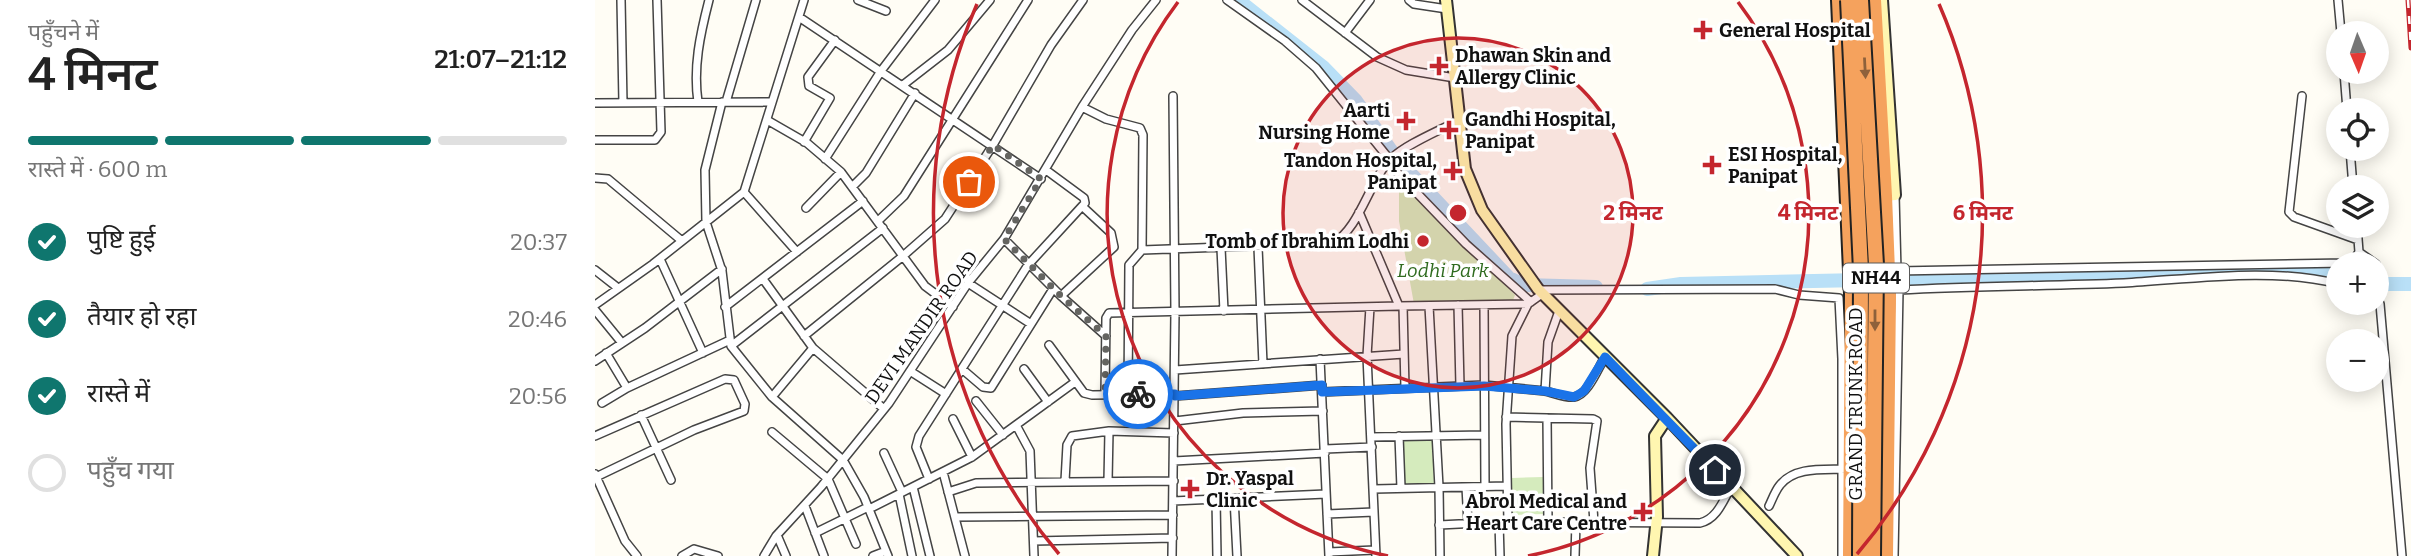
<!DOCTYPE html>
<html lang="hi">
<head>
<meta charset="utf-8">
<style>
  :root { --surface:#fff; --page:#f2f2f2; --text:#222; --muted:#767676; --line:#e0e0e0; --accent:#0f766e }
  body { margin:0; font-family:Bitter,"Noto Sans Devanagari",serif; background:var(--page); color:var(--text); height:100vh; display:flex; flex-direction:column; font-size:26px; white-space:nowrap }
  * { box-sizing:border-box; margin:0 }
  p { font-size:23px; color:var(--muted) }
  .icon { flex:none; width:38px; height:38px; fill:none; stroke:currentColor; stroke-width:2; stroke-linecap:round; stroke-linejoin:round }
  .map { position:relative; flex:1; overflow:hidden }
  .panel { display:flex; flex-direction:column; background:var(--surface); width:595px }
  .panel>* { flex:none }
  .needle { width:46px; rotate:178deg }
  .fabs { position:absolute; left:1731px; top:21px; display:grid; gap:14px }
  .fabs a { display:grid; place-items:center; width:63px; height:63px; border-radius:50%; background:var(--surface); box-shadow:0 4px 18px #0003; font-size:35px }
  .pin { position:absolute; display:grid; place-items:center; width:60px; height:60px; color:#fff; margin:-30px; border:4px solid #fff; border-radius:50%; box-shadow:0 2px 7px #0007 }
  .courier { position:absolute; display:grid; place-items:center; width:70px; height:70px; margin:-35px; border:5px solid #1a73e8; border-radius:50%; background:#fff; color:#222; box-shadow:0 2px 9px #0007 }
  .overview em { font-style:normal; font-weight:600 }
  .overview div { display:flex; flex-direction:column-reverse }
  .overview { display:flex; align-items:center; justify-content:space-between; height:119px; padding:0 28px }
  h1 { font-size:46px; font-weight:600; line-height:52px }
  .bar { display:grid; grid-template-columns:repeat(4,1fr); gap:10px 7px; align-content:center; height:84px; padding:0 28px }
  .bar i { height:9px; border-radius:5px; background:var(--line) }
  .bar .active { background:var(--accent) }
  .bar p { grid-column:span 4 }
  ol { padding:0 28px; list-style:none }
  li { display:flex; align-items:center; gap:21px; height:77px }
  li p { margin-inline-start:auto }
  li .icon { padding:7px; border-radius:50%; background:var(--accent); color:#fff; stroke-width:4 }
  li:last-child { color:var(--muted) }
  li i { width:38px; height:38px; border:4px solid var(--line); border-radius:50% }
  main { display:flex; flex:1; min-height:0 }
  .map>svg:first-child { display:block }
  .green { fill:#d5ebbd }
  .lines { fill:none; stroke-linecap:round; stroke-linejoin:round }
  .river { stroke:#b9e0f7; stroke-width:14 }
  .street-casing { stroke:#444; stroke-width:10 }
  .secondary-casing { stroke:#333; stroke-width:14 }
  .highway-casing { stroke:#222; stroke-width:18 }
  .street { stroke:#fff; stroke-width:7 }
  .secondary { stroke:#fff6b0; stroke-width:10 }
  .highway { stroke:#f5a25d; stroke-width:14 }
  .rail-casing { stroke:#c4262e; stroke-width:5 }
  .rail { stroke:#fff; stroke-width:2.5; stroke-dasharray:8; stroke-linecap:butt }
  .highway-bridge-casing { stroke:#222; stroke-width:18; stroke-linecap:butt }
  .highway-bridge { stroke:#f5a25d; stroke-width:14 }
  .oneway { fill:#8e613b }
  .done { stroke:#646461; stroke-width:7; stroke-dasharray:0 12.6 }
  .route { stroke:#1a73e8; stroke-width:9 }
  .ring { fill:none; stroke:#c4262e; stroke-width:3.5 }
  .poi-dot { fill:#c4262e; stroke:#fff; stroke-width:2.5 }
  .labels { text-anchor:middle; stroke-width:7; stroke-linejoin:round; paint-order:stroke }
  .shield { fill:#fff; stroke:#585858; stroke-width:2 }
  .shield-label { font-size:18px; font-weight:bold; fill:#111 }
  .poi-label { font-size:19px; font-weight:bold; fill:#111; stroke:#fff; text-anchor:start }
  .park-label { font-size:19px; font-style:italic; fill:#2f6b1f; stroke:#fff }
  .street-label { font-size:19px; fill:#111; stroke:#fff }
  .centre { fill:#c4262e; stroke:#fff; stroke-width:3.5 }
  .ring-label { font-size:21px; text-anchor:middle; font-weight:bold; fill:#c4262e; stroke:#fff; stroke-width:7; stroke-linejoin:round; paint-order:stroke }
</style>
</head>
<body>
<main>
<section class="panel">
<div class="overview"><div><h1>4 मिनट</h1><p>पहुँचने में</p></div><em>21:07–21:12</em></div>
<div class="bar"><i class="active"></i><i class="active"></i><i class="active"></i><i></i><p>रास्ते में · 600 m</p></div>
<ol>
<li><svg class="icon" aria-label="check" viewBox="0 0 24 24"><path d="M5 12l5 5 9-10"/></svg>पुष्टि हुई<p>20:37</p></li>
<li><svg class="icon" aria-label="check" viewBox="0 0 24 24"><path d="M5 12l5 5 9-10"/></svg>तैयार हो रहा<p>20:46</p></li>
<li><svg class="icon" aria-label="check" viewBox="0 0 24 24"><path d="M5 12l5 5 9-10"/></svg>रास्ते में<p>20:56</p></li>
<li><i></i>पहुँच गया</li>
</ol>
</section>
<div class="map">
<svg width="1816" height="556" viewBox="0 0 1816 556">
  <rect width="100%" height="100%" fill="#fffdf5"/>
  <path class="green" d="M 806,180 L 920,295 L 917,303 L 819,304 L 804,221 L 804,181 Z
    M 837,440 L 839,484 L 810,485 L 808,441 Z
    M 948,477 L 948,514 L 917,515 L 917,478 Z"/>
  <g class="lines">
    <path class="river" d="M 643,0 L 728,67 L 761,101 L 802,159 L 914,278 L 929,285 L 1001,287
      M 1290,280 L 1437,278 L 1680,268 L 1743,272
      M 1782,281 L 1791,284 L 1816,284
      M 1052,289 L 1086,284 L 1266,280"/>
    <g class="street-casing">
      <path id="street" d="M 26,0 L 28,103
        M 263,0 L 291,11
        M 632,0 L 690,41 L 721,68 L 795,160
        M 707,0 L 782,57 L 811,70 L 860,78
        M 814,0 L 819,4 L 852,9
        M 1743,0 L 1746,33
        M 204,17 L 446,179
        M 750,33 L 775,0
        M 1749,72 L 1752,110
        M 308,85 L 353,50 L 395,0
        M 1707,96 L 1694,212 L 1699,217 L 1763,240
        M 103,102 C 98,67 105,35 114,0
        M 127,102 L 110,170 L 111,222 L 127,271 L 136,346 L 177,397 L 248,460 L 269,497 L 293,556
        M 131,102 L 161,0
        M 0,103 L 177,102
        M 487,107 L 511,119 L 545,128 L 548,135 L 547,250 L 534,265 L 533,394
        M 172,120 L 212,143 L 246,172 L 330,286 L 358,307
        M 0,140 L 60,140 L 66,132 L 62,0
        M 209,142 L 235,98 L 214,86 L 213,77 L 240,40
        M 1755,149 L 1758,187
        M 230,159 L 286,71 L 340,0
        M 793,163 L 871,244 L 936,302
        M 0,178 L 13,179 L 87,241
        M 257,187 L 271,173 L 320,93
        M 149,192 L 202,252
        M 1300,195 L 1302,271 L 1750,263 L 1758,261 L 1764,252 L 1762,226
        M 211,208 L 246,172
        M 764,212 L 804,306 L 933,304
        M 283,221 L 309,196 L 433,0
        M 409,239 L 466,296 L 511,336
        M 663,247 L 668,364
        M 626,248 L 629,311
        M 547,250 L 738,243 C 765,229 775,178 797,158 C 811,144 846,130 864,120
        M 1764,252 L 1781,264
        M 65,259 L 108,353
        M 0,270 L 23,288
        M 1302,271 L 1304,290
        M 168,279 L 218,348 L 289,409
        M 373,283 L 436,324
        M 944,290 L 1180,289 L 1204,295 L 1244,298 L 1247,359 L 1247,556
        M 1782,295 L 1785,304 L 1807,556
        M 466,296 L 519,247 L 516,233 L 488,207
        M 0,305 L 58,264 L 149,192 L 209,0
        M 863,305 L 865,386
        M 889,305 L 890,486
        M 808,306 L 810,388
        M 834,306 L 844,487 L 845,556
        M 130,307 L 268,201
        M 775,307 L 772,356 L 781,556
        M 0,310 L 27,343
        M 209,336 L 308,256 L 350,219 L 398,145 L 456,45 L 488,0
        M 454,345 L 489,393 L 497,395 L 580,394
        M 136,346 L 288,228
        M 11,353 L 32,388
        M 725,359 L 734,556
        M 0,361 L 50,328 L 127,269
        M 367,369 L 388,387 L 396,388 L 458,289
        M 429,369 L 453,402
        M 580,370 L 809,354
        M 315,371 L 351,394
        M 950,391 C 959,393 970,398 979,397 C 993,395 1003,368 1010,357
        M 727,392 L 889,385 L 950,391 L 953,342 L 964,311
        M 510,395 L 511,318 L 514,313 L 804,306
        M 580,396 L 727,385
        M 177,397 L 218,348
        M 381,401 L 408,435
        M 7,403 L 32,388 L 135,340
        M 46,415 L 76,480
        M 911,417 L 998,419 L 1002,421 L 995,468 L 999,522
        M 952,418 L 953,522
        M 358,419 L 377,457
        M 580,421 L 648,413 L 728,411
        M 421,425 L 435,451 L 439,556
        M 177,432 L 233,479 L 261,544
        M 0,436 L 130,379 L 139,380 L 150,404 L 149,411 L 99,430 L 1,477
        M 804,436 L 806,488
        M 776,437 L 889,435
        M 730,449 L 777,447
        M 289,453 L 307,492
        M 579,461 L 730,453
        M 348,472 L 370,556
        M 0,474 L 30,541 L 42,556
        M 334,479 L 321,447 L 324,436 L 433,265 L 490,203 L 489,198 L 451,170
        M 470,481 L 472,445 L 477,436 L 514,431 L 579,433
        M 513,481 L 514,431
        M 318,487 L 335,556
        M 871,487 L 873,523
        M 779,489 L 912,486
        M 353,492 L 381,483 L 579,481
        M 304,494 L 317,556
        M 639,498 L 642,556
        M 621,499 L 622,556
        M 578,501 L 731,494
        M 210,506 L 229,556
        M 1174,506 C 1177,500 1180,491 1185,485 C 1200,466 1229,470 1251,469
        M 274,509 L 377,457 L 480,382
        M 732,514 L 779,512
        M 360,517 L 578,515
        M 904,522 L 905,556
        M 913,522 L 911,424 L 917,336 L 933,304 L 947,294
        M 844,525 L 904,522 L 1105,523 C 1122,519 1128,501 1136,487
        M 220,533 L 273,507
        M 182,535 L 191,556
        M 439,541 L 578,538
        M 734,552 L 780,550
        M 87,556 L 99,549 L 123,556
        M 169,556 L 181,536 L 226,487 L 294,403 L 373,283 L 409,239 L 487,107 L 537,30 L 561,0
        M 278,556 L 291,551
        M 577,556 L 580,312 L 578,96
        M 980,556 L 981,522
        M 1299,556 L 1304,290 C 1379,286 1454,286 1529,283 C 1598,279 1677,267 1743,284"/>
    </g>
    <g class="secondary-casing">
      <path id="secondary" d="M 851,0 L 870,169 L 887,210 L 943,289 L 1072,418 L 1202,556
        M 1287,0 L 1300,195 L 1290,196
        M 1058,556 L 1062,517 L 1060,436 L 1072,418"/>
    </g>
    <g class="highway-casing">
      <path id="highway" d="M 1244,0 L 1257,294 L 1255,556
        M 1279,0 L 1290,196 L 1294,296 L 1291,556"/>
    </g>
    <use href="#street" class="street"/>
    <use href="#secondary" class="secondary"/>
    <use href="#highway" class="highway"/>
    <g class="rail-casing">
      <path id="rail" d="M 1813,0 L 1816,48"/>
    </g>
    <use href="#rail" class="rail"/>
    <g class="highway-bridge-casing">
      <path id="highway-bridge" d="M 1253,0 L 1266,270 L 1265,556
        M 1266,0 L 1281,265 L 1278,556"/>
    </g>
    <use href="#highway-bridge" class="highway-bridge"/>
  </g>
  <defs><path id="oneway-solid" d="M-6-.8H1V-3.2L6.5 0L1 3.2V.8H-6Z" transform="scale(1.75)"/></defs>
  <g class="oneway">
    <use href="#oneway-solid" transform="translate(1270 68) rotate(87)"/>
    <use href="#oneway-solid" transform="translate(1280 320) rotate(90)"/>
  </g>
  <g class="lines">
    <path class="done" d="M 374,182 L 398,145 L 446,179 L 409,239 L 466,296 L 511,336 L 510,395 L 543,394"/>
    <path class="route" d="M 543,394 L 580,394 L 580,396 L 727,385 L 727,392 L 889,386 L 950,391 L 979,397 L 989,391 L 1010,357 L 1120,470"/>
  </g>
  <circle cx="863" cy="213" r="175" fill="#c4262e" fill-opacity=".12"/>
  <g class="ring">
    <circle cx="863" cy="213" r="175"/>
    <path d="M793 556A350 350 0 0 1 583 2M1143 2A350 350 0 0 1 933 556"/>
    <path d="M464 554A525 525 0 0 1 382 4M1344 4A525 525 0 0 1 1262 554"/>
  </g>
  <g class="poi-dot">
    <path d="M1104.5 19.5h7v7h7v7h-7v7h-7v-7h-7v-7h7z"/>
    <path d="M840.5 55.5h7v7h7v7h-7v7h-7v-7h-7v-7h7z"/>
    <path d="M807.5 110.5h7v7h7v7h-7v7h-7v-7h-7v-7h7z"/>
    <path d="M850.5 119.5h7v7h7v7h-7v7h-7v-7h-7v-7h7z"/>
    <path d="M1113.5 154.5h7v7h7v7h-7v7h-7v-7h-7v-7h7z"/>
    <path d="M854.5 160.5h7v7h7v7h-7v7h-7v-7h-7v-7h7z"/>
    <circle cx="828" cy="241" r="7"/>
    <path d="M591.5 478.5h7v7h7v7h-7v7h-7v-7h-7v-7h7z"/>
    <path d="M1044.5 501.5h7v7h7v7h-7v7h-7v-7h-7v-7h7z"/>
  </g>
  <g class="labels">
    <rect class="shield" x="1248" y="263.5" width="66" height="29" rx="5"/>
    <g class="shield-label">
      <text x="1281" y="284">NH44</text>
    </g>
    <g class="poi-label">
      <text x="1124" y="37">General Hospital</text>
      <text x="860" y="62">Dhawan Skin and<tspan x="860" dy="22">Allergy Clinic</tspan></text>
      <text x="795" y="117" text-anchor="end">Aarti<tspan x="795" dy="22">Nursing Home</tspan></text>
      <text x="870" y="126">Gandhi Hospital,<tspan x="870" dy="22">Panipat</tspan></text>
      <text x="1133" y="161">ESI Hospital,<tspan x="1133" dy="22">Panipat</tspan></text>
      <text x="842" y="167" text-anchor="end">Tandon Hospital,<tspan x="842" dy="22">Panipat</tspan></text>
      <text x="814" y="248" text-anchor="end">Tomb of Ibrahim Lodhi</text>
      <text x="611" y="485">Dr. Yaspal<tspan x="611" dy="22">Clinic</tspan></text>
      <text x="1032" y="508" text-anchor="end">Abrol Medical and<tspan x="1032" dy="22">Heart Care Centre</tspan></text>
    </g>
    <g class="park-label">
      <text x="848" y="277">Lodhi Park</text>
    </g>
    <g class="street-label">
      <text transform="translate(326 327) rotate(-55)" y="7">DEVI MANDIR ROAD</text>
      <text transform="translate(1260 404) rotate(-90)" y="7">GRAND TRUNK ROAD</text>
    </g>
  </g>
  <circle cx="863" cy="213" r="10" class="centre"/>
  <g class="ring-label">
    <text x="1038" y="220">2 मिनट</text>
    <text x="1213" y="220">4 मिनट</text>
    <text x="1388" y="220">6 मिनट</text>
  </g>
</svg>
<div class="fabs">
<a><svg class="needle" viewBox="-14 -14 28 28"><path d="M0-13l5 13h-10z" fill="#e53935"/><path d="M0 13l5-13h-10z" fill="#767676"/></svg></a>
<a><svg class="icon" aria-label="locate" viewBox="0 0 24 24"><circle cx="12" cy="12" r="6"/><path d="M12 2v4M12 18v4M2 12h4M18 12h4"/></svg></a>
<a><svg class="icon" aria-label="layers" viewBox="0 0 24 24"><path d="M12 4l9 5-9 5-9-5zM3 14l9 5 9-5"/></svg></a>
<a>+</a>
<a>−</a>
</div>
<div class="pin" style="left:374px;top:182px;background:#ea580c"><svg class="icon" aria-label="bag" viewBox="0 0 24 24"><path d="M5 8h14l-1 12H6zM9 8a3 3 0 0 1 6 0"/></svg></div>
<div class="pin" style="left:1120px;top:470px;background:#1f2937"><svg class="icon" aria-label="home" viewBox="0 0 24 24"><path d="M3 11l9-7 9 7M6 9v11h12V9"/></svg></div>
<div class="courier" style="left:543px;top:394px"><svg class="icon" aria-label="bike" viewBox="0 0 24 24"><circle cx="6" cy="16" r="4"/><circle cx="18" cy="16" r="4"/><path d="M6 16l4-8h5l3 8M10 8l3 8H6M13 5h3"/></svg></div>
</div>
</main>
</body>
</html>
